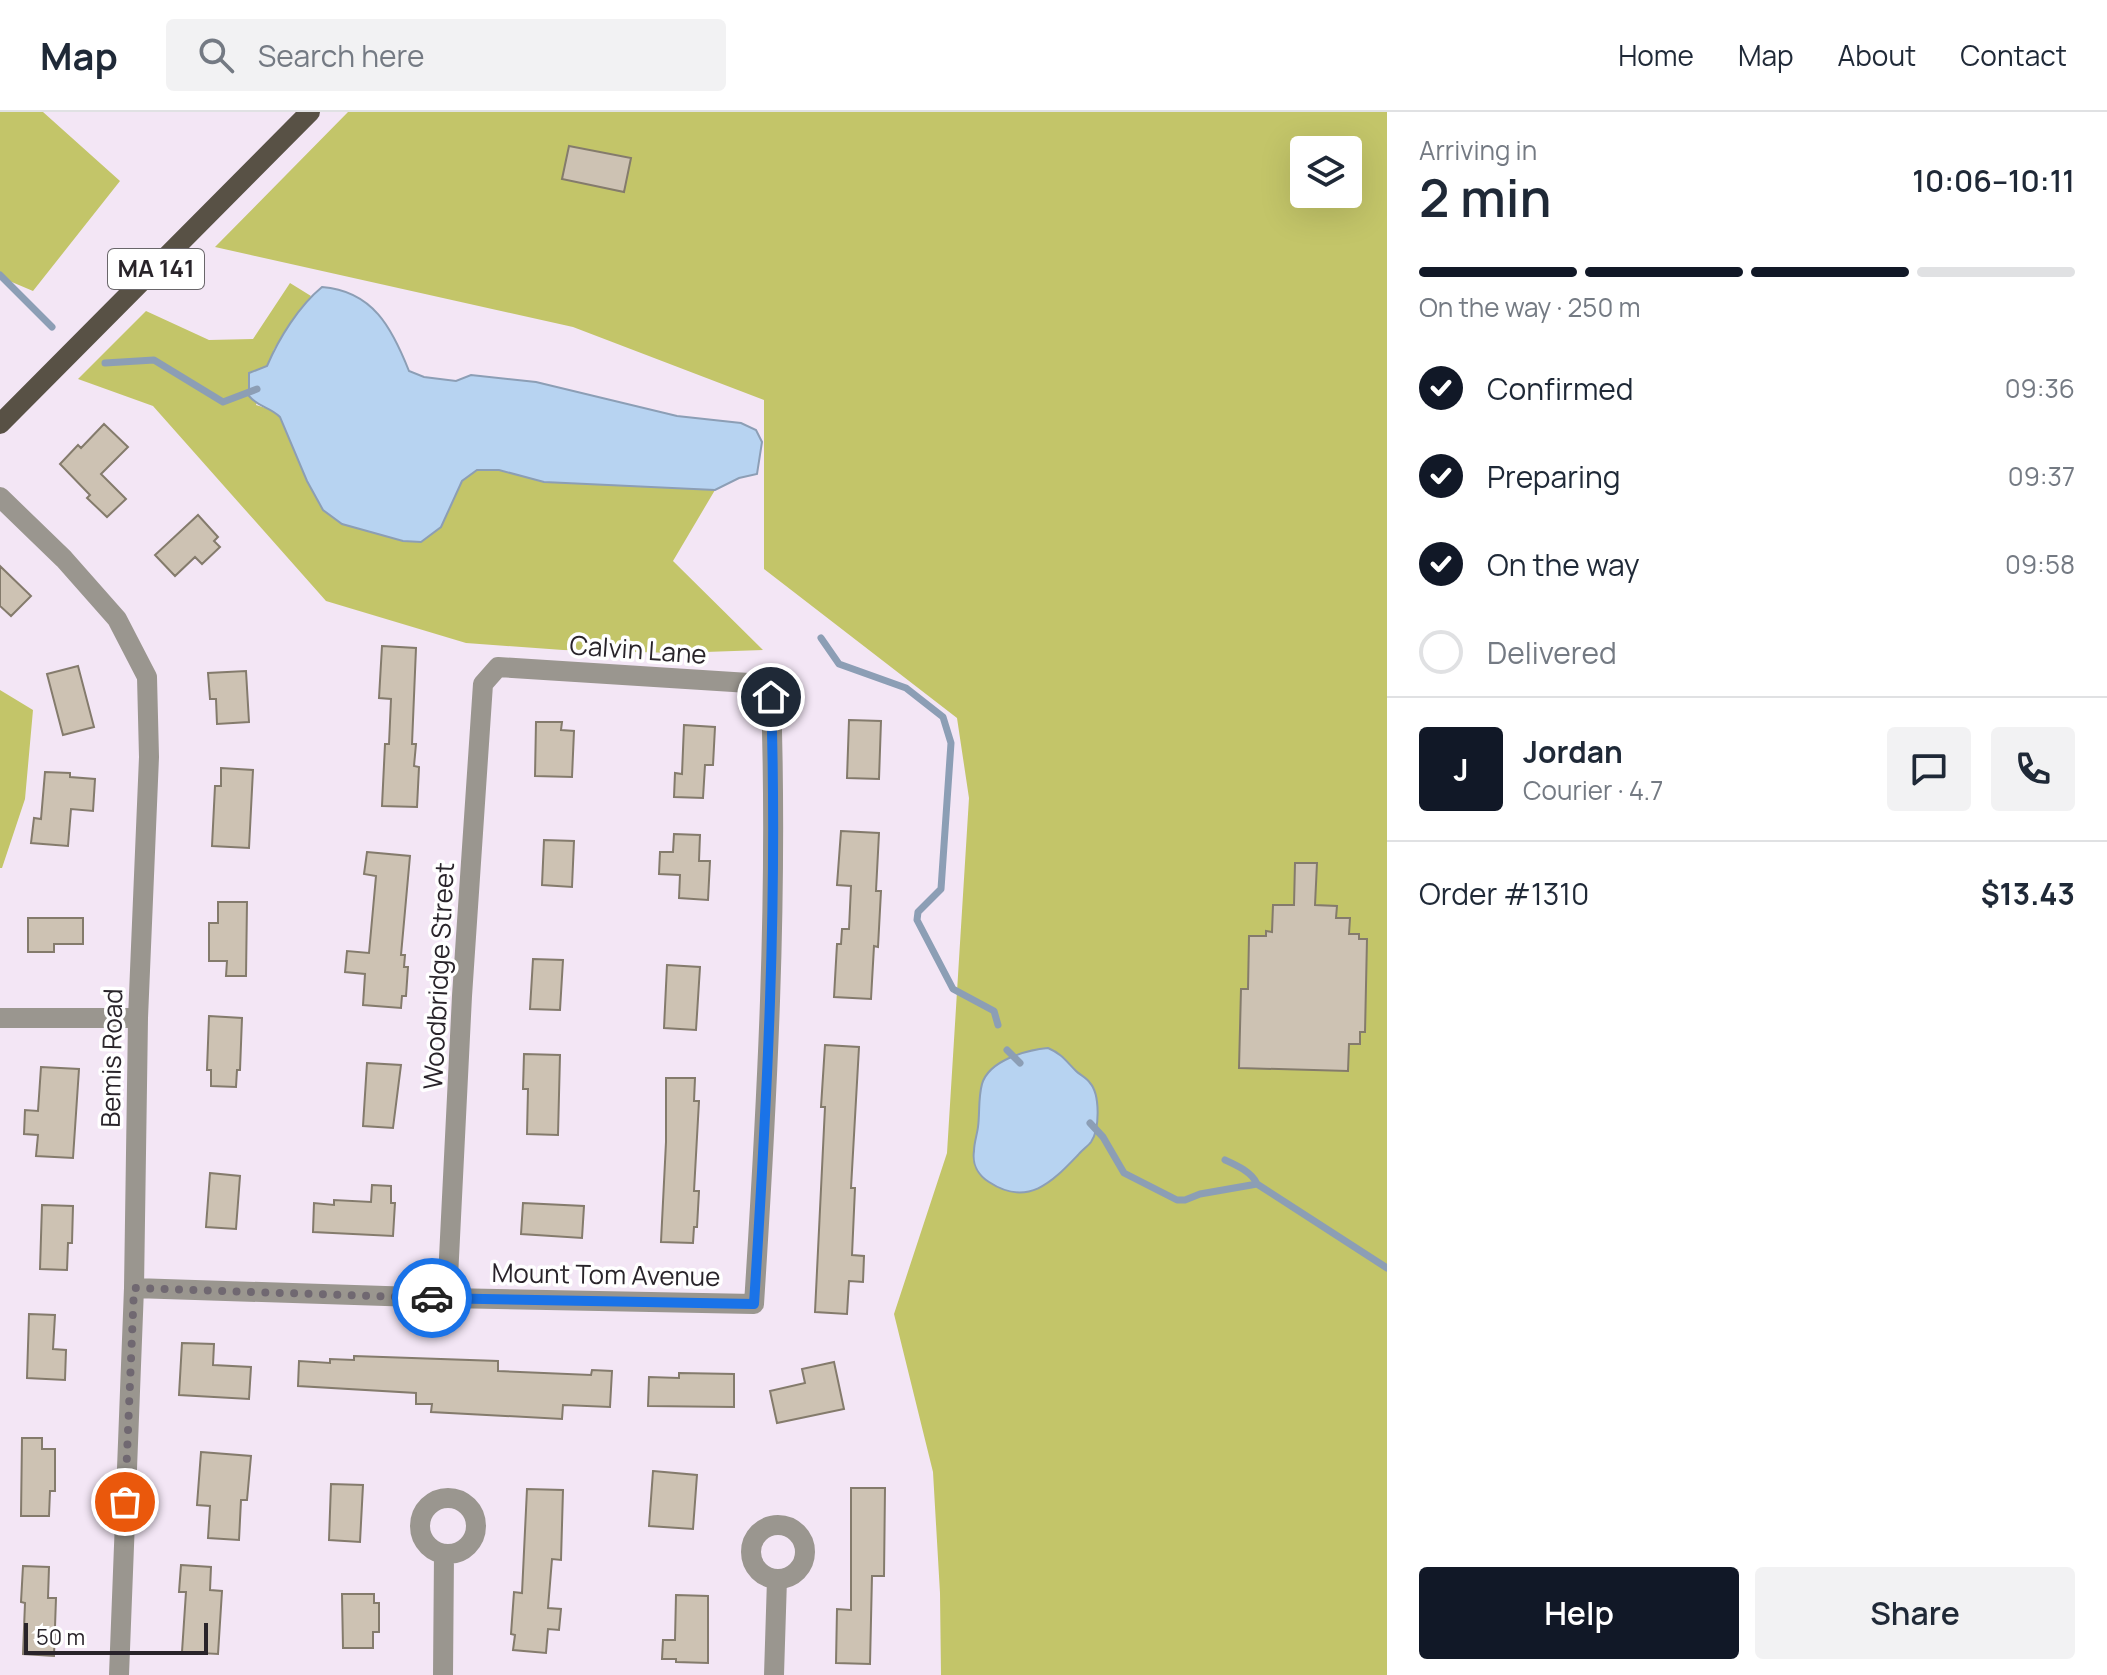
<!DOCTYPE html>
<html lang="en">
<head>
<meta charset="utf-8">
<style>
  :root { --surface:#fff; --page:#f2f2f3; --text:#1f2937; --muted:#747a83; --line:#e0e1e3; --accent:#111827 }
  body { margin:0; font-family:Manrope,sans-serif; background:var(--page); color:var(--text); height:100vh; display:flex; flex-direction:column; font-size:30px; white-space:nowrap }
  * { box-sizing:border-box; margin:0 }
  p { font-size:26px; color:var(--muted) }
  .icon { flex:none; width:44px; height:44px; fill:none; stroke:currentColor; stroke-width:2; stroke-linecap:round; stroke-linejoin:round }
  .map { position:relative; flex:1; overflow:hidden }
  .drawer { display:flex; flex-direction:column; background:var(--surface); width:720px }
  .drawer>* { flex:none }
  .fabs { position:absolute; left:1290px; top:24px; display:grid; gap:16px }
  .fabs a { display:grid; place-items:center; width:72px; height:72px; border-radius:8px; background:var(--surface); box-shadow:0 8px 32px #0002; font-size:40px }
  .scale { position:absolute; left:24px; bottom:20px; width:184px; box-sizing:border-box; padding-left:8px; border:4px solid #29242a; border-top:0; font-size:22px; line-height:28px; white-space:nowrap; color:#29242a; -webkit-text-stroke:6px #fff; paint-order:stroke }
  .pin { position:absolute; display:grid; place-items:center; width:68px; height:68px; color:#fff; margin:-34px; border:4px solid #fff; border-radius:50%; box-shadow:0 2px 8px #0007 }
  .courier { position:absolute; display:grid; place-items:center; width:80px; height:80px; margin:-40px; border:6px solid #1a73e8; border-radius:50%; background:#fff; color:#222; box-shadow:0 2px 10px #0007 }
  .headline em { font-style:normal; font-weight:600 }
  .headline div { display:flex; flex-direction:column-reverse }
  .headline { display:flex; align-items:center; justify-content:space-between; height:136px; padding:0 32px }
  h1 { font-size:52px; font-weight:600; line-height:60px }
  .bar { display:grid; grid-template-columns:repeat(4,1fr); gap:12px 8px; align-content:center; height:96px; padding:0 32px }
  .bar i { height:10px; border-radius:6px; background:var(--line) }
  .bar .current { background:var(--accent) }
  .bar p { grid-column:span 4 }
  .line { display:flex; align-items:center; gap:20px; padding:0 32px; border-top:2px solid var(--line) }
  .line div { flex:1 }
  .round { display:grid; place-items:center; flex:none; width:84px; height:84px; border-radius:8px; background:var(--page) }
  ol { padding:0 32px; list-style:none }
  li { display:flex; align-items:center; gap:24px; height:88px }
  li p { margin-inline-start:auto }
  li .icon { padding:8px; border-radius:50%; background:var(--accent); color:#fff; stroke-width:4 }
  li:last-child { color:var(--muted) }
  li i { width:44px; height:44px; border:4px solid var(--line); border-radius:50% }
  .primary-button { display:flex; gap:16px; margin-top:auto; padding:16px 32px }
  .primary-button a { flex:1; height:92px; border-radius:8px; background:var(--accent); color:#fff; font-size:32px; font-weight:600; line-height:92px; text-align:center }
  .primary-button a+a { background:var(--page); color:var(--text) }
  header { display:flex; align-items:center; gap:48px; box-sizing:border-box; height:112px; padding:0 40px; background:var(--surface); border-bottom:2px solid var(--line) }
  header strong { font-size:38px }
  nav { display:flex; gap:44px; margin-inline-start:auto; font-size:28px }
  .search { width:560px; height:72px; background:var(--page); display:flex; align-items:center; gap:20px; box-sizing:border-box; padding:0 28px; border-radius:8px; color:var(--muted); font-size:30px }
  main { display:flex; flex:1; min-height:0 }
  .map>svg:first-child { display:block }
  .green { fill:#c3c569; fill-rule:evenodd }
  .water { fill:#b7d3f1; stroke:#8c9eb5; stroke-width:2 }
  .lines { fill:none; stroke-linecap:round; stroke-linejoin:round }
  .stream { stroke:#8c9eb5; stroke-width:7 }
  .building { fill:#cdc2b3; stroke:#847b6c; stroke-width:2 }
  .minor { stroke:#9a968f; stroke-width:20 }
  .major { stroke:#585145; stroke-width:20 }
  .done { stroke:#706871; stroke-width:8; stroke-dasharray:0 14.4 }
  .route { stroke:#1a73e8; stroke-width:10 }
  .labels { text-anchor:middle; stroke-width:7; stroke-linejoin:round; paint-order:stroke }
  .shield { fill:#fff; stroke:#69666a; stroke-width:2 }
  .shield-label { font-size:24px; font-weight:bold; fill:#29242a }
  .street-label { font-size:26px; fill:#29242a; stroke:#fff }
</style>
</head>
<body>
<header>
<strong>Map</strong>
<div class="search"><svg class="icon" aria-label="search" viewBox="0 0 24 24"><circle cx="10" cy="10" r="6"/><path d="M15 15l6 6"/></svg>Search here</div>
<nav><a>Home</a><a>Map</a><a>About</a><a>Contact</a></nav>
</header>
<main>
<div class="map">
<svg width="1387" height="1563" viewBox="0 0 1387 1563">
  <rect width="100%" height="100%" fill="#f3e6f5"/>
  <path class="green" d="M 0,0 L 43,0 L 120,69 L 33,179 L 0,165 Z
    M 348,0 L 1387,0 L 1387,1563 L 941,1563 L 940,1481 L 933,1360 L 894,1202 L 947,1041 L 969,686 L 957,606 L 764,457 L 764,288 L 573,215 L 215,135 ZM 1304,38 L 1348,38 L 1348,82 L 1304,82 Z
    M 290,171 L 311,184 L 274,237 L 256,293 L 272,298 L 280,305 L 307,369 L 323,398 L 403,429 L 450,391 L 462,369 L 477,358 L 499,358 L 544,370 L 715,378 L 673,449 L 763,538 L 676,541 L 563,538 L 466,531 L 326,489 L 153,294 L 78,267 L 146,199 L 209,228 L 253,227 Z
    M 0,578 L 33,598 L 25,687 L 2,756 L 0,756 Z"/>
  <path class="water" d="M 322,175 C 373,179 392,216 409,259 L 424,265 L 456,269 L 471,263 L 536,270 L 677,304 L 741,311 L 756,318 L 762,330 L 757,362 L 739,366 L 715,378 L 544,370 L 499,358 L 477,358 L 462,369 L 441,415 L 421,430 L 403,429 L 342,412 L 323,398 L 307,369 L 280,305 C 270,295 258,295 249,284 L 249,261 L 267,254 C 279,226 299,194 322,175 Z
    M 1048,936 C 1062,942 1066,949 1076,959 C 1080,963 1087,966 1090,971 C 1100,982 1100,1017 1091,1030 C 1088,1034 1082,1038 1078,1043 C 1053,1069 1028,1096 989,1070 C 978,1063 972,1052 974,1039 C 974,1031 977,1023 978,1015 C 980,1000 978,987 982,972 C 989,948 1027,938 1048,936 Z"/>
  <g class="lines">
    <path class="stream" d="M 0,163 L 52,215
      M 105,251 L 154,248 L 223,290 L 257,277
      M 821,526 L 839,552 L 906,576 L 943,605 L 951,631 L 941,777 L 918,800 L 917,808 L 953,877 L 994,899 L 998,913
      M 1007,938 L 1020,951
      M 1090,1011 L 1103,1025 L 1124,1061 L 1177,1088 L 1185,1088 L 1200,1082 L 1257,1072 L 1387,1156
      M 1225,1048 C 1236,1053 1252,1060 1257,1072"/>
  </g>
  <path class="building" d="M 569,34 L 631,46 L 624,80 L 562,67 Z
    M 104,312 L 128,335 L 101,362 L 126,387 L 107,405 L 87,386 L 90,383 L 60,352 L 78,333 L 81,336 Z
    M 198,403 L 218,425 L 214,429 L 220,435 L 202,452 L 195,445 L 175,464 L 155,443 Z
    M 0,454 L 31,484 L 11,504 L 0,494 Z
    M 382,534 L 416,536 L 412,632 L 416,632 L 414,654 L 419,655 L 417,695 L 382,694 L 385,632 L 389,632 L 391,587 L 379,586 Z
    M 78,554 L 94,615 L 63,623 L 47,562 Z
    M 246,559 L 249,610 L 217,612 L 216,587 L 210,587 L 208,561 Z
    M 849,608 L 881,609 L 879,667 L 847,666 Z
    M 536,610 L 562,610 L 561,618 L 574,619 L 572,665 L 535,664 Z
    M 684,613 L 715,615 L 713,653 L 705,653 L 703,686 L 674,685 L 675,661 L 682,662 Z
    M 221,656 L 253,658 L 249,736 L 212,734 L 215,674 L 221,674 Z
    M 45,660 L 70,661 L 70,665 L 95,667 L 93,699 L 71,697 L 68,734 L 31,731 L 34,706 L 41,707 Z
    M 841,719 L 879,721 L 876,779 L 881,779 L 878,835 L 874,834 L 871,887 L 834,885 L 837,832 L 841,832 L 842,817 L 849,817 L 851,774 L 837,773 Z
    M 674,722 L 700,723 L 699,749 L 710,749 L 708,788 L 679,786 L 680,763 L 659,762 L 660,740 L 673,740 Z
    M 544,728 L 574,729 L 572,775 L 542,773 Z
    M 367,740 L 410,744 L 401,843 L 405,843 L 404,855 L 408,855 L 406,884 L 402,884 L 401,896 L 363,893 L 365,862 L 345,860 L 347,839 L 369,841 L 376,764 L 364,762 Z
    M 1295,751 L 1317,751 L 1315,793 L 1337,794 L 1336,806 L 1350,806 L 1349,822 L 1359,822 L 1359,827 L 1367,827 L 1365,920 L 1360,920 L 1360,932 L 1349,932 L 1348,959 L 1239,956 L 1241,877 L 1248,877 L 1249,824 L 1266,824 L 1266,819 L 1272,820 L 1273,793 L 1294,793 Z
    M 218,790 L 247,790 L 246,864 L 226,864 L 227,849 L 209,849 L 209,811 L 218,811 Z
    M 28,806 L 83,806 L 83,832 L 54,832 L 54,840 L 28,840 Z
    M 533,847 L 563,848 L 560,898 L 530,897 Z
    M 667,853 L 700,855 L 696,918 L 664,916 Z
    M 209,904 L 242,906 L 240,958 L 237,958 L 236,975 L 211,974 L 211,958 L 207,958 Z
    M 825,933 L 859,935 L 851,1076 L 855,1076 L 852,1143 L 864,1144 L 863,1170 L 849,1169 L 847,1202 L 815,1200 L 825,995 L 821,995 Z
    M 524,942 L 560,943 L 558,1023 L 527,1022 L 528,977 L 523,977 Z
    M 367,951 L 401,953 L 393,1016 L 363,1014 Z
    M 41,955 L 79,957 L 73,1046 L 36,1044 L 38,1023 L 24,1022 L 25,998 L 38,999 Z
    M 666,966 L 695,966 L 694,989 L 699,989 L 694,1079 L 699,1079 L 697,1115 L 694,1115 L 693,1131 L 661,1130 L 666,1030 Z
    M 210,1061 L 240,1064 L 236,1117 L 206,1115 Z
    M 372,1073 L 391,1074 L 391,1091 L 395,1091 L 393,1124 L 313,1120 L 314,1091 L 334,1093 L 334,1088 L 371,1090 Z
    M 523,1091 L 584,1094 L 582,1126 L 521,1122 Z
    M 42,1093 L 73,1094 L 72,1131 L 68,1131 L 67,1158 L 40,1157 Z
    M 29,1202 L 55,1203 L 53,1237 L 66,1238 L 65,1268 L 27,1266 Z
    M 182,1231 L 214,1232 L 213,1253 L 251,1255 L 249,1287 L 179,1283 Z
    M 354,1244 L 498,1249 L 498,1259 L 591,1263 L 592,1258 L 612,1259 L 610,1295 L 563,1293 L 562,1307 L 431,1300 L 432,1292 L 416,1292 L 416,1281 L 298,1274 L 299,1249 L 330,1251 L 330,1247 L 354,1248 Z
    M 834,1250 L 844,1297 L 777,1311 L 770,1279 L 805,1271 L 802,1257 Z
    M 679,1261 L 734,1262 L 734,1295 L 648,1294 L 649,1265 L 679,1266 Z
    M 22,1326 L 42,1326 L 42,1337 L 55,1337 L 55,1379 L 50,1379 L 49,1404 L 21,1404 Z
    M 201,1340 L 251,1344 L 247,1388 L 241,1388 L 239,1428 L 208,1426 L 210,1394 L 197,1393 Z
    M 653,1359 L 697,1363 L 693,1417 L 649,1414 Z
    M 331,1372 L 363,1373 L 360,1430 L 329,1428 Z
    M 851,1376 L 885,1376 L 884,1464 L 872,1464 L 870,1552 L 836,1551 L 837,1497 L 851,1498 Z
    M 527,1377 L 563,1378 L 561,1448 L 552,1447 L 548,1496 L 561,1497 L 559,1518 L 548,1517 L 546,1541 L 513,1538 L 515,1523 L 511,1522 L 514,1480 L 522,1481 Z
    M 181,1453 L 211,1455 L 210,1478 L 222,1479 L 218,1542 L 182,1540 L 186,1480 L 179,1480 Z
    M 23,1454 L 49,1455 L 48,1486 L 56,1486 L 54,1544 L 23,1542 L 25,1491 L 21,1490 Z
    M 342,1482 L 374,1482 L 374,1491 L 379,1491 L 379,1520 L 373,1520 L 373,1536 L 343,1536 Z
    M 676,1483 L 708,1484 L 708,1551 L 676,1550 L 676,1547 L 662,1547 L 663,1528 L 675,1528 Z"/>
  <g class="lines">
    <path class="minor" d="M 0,385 L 64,447 L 117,507 L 147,565 L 149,645 L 138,906 L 134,1176 L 119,1563
      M 0,906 L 138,906
      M 134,1176 L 447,1186 L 754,1192 C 767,990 778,788 771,585 L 749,571 L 498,555 L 483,572 L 462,884 L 447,1186
      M420 1414a28 28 0 1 1 56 0a28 28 0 1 1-56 0Z
      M751 1440a27 27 0 1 1 54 0a27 27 0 1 1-54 0Z
      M 443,1563 L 444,1442
      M 774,1563 L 777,1467"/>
    <path class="major" d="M 0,312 L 310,0"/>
  </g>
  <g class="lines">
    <path class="done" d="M 125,1390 L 134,1176 L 432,1186"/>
    <path class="route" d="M 432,1186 L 754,1192 C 767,990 778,788 771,585"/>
  </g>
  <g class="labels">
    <rect class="shield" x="108" y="137" width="96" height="40" rx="6"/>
    <g class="shield-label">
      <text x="156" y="165">MA 141</text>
    </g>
    <g class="street-label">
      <text transform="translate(638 538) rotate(4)" y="9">Calvin Lane</text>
      <text transform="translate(439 864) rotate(-87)" y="9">Woodbridge Street</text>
      <text transform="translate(112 946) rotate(-89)" y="9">Bemis Road</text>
      <text transform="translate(606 1163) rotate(1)" y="9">Mount Tom Avenue</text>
    </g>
  </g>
</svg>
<div class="fabs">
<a><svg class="icon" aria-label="layers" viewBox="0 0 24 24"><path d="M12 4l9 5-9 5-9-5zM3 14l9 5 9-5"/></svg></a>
</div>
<div class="scale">50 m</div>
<div class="pin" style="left:125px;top:1390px;background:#ea580c"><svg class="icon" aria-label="bag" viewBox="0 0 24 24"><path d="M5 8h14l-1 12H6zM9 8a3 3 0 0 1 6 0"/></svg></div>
<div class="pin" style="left:771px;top:585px;background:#1f2937"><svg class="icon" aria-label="home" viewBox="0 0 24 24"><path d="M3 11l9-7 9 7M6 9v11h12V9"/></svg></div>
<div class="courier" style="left:432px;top:1186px"><svg class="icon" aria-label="car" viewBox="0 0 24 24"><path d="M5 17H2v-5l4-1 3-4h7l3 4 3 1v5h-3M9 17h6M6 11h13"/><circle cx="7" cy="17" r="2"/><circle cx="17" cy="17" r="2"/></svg></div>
</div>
<section class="drawer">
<div class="headline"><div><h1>2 min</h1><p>Arriving in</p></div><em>10:06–10:11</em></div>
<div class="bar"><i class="current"></i><i class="current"></i><i class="current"></i><i></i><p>On the way · 250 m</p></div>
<ol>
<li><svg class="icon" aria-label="check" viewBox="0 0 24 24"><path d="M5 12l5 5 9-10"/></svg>Confirmed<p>09:36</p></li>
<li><svg class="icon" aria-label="check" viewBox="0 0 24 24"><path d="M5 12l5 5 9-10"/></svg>Preparing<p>09:37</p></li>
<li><svg class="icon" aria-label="check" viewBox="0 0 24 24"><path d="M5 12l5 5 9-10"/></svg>On the way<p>09:58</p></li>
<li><i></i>Delivered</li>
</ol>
<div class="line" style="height:144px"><b class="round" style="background:var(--accent);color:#fff">J</b><div><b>Jordan</b><p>Courier · 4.7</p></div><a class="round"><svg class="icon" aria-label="chat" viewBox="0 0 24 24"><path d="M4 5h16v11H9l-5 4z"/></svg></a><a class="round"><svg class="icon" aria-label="phone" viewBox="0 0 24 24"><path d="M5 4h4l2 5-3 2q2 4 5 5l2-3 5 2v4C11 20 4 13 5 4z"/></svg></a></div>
<div class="line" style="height:104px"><div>Order #1310</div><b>$13.43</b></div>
<div class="primary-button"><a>Help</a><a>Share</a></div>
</section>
</main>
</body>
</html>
